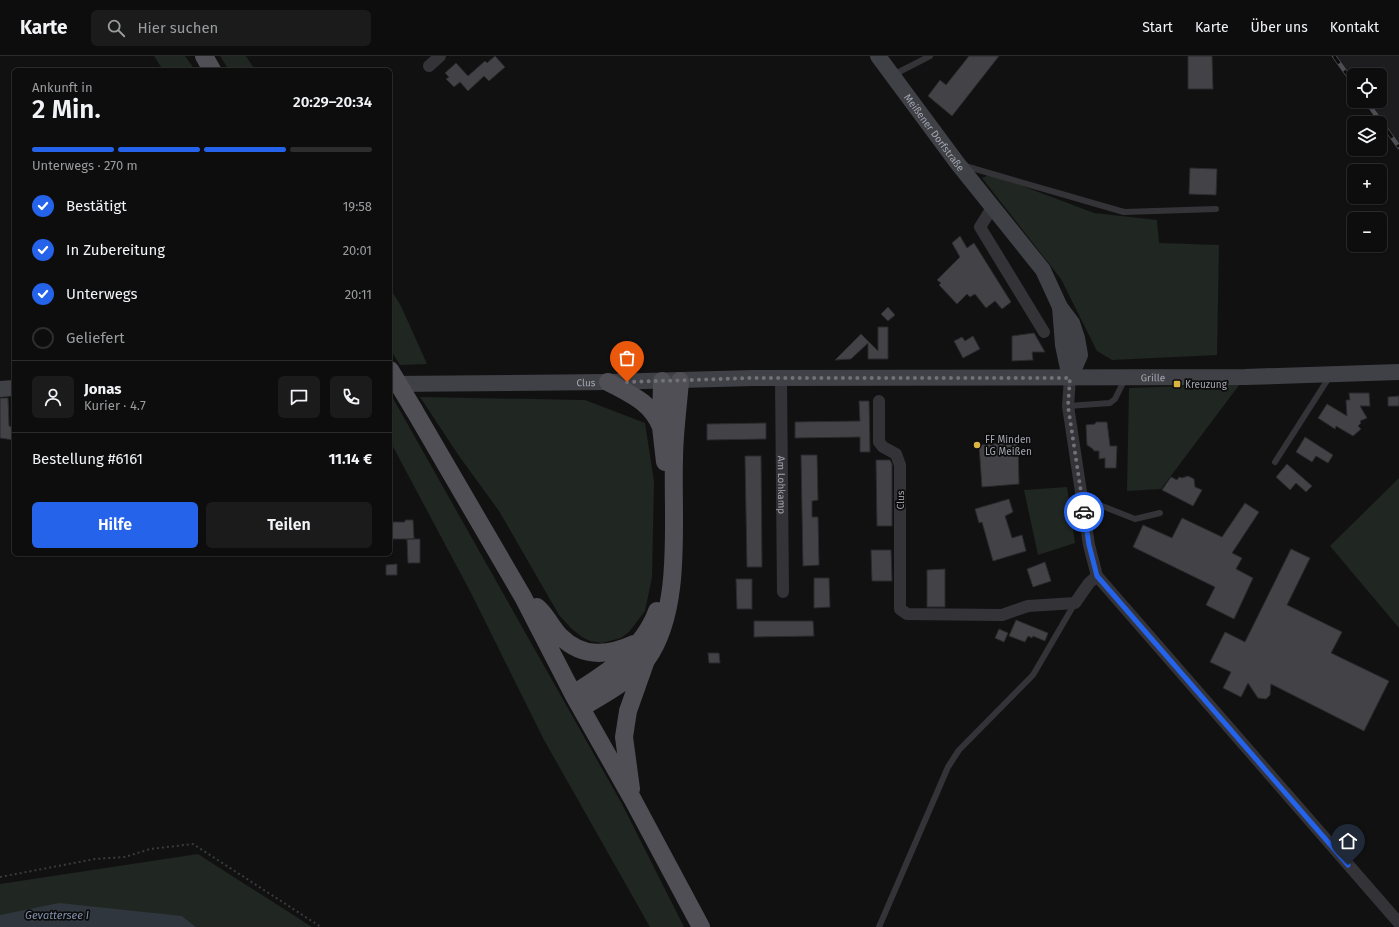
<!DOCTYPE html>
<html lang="de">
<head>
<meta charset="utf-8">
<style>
  :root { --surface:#0d0d0e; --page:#1b1b1c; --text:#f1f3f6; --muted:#9a9c9e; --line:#2d2d2e; --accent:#2563eb }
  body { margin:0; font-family:"Fira Sans",sans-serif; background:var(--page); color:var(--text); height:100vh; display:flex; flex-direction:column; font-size:15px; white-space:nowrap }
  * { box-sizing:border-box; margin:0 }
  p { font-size:13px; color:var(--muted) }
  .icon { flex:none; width:22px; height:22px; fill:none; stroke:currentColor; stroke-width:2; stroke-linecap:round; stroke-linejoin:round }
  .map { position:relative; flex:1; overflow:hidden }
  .panel { position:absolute; left:12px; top:12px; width:380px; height:488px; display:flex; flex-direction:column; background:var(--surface); border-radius:6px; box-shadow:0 1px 3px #0004,0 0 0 1px var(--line) }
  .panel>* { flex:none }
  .tools { position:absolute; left:1347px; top:12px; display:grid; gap:8px }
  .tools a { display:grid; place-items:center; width:40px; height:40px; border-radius:6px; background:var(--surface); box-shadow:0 1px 3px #0004,0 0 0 1px var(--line); font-size:20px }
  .pin { position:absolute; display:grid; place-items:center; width:34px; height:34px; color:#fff; margin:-41px -17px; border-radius:50% 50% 50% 0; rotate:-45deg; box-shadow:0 0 4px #0007 }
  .pin .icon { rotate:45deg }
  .courier { position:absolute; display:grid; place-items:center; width:40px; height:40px; margin:-20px; border:3px solid #2563eb; border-radius:50%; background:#fff; color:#222; box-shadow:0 1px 5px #0007 }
  .head em { font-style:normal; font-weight:600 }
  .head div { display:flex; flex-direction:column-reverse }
  .head { display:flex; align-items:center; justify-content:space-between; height:68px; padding:0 20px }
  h1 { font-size:26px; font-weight:600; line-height:30px }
  .bar { display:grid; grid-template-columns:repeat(4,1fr); gap:6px 4px; align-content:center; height:48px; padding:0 20px }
  .bar i { height:5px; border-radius:3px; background:var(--line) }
  .bar .selected { background:var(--accent) }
  .bar p { grid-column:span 4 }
  .line { display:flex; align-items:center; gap:10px; padding:0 20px; border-top:1px solid var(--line) }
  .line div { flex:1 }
  .round { display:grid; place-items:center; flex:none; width:42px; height:42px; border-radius:6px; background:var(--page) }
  ol { padding:0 20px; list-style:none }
  li { display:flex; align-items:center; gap:12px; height:44px }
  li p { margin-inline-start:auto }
  li .icon { padding:4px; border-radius:50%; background:var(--accent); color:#fff; stroke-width:4 }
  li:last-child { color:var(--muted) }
  li i { width:22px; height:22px; border:2px solid var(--line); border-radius:50% }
  .cta { display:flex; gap:8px; margin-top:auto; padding:8px 20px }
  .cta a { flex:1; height:46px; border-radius:6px; background:var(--accent); color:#fff; font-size:16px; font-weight:600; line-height:46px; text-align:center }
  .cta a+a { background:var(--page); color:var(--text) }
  header { display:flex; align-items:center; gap:24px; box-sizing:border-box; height:56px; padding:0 20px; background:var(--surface); border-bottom:1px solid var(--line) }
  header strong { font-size:19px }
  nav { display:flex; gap:22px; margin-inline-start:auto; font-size:14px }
  .search { width:280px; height:36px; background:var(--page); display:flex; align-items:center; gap:10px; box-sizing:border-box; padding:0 14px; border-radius:6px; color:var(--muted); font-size:15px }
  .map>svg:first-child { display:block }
  .built { fill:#1d1d1f }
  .green { fill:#202621 }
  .water { fill:#30363d }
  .building { fill:#434347; stroke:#2b2b2e }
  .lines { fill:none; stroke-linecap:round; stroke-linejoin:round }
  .path { stroke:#3a3b3f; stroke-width:2; stroke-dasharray:2 3; stroke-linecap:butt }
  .lane { stroke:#343438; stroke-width:6 }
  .street { stroke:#343438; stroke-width:12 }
  .secondary { stroke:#404146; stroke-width:16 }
  .primary { stroke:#4f4f55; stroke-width:18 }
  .rail-casing { stroke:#4d4e53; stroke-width:4.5 }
  .rail { stroke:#0c0c0d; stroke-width:3; stroke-dasharray:9; stroke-linecap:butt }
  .primary-bridge { stroke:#4f4f55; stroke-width:18 }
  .done { stroke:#717279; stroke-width:4; stroke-dasharray:0 7.2 }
  .route { stroke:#2563eb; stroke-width:5 }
  .poi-dot { fill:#d9b642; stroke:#0c0c0d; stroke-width:1.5 }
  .labels { text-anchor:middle; stroke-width:3.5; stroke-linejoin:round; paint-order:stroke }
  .street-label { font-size:10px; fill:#a4a6b1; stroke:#0c0c0d }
  .poi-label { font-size:10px; fill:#a4a6b1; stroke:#0c0c0d; text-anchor:start }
  .water-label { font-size:11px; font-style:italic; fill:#7f90a8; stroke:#0c0c0d }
</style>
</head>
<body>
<header>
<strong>Karte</strong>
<div class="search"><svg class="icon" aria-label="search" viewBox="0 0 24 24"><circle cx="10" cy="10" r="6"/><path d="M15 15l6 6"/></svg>Hier suchen</div>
<nav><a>Start</a><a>Karte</a><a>Über uns</a><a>Kontakt</a></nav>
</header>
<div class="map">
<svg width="1399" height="871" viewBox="0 0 1399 871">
  <rect width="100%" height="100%" fill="#111112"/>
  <path class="built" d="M 1334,0 L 1399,0 L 1399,89 L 1367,45 L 1380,45 L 1380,19 L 1354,19 L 1354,28 Z"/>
  <path class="green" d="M 154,0 L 185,0 L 195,14 L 163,14 Z
    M 220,0 L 246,0 L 255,14 L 229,14 Z
    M 991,118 L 1094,157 L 1157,164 L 1159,187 L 1219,189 L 1217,299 L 1112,304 L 1097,295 L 1061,223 L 982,122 Z
    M 390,232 L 401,250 L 427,308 L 400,309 L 390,293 Z
    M 1240,328 L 1161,433 L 1127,435 L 1129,332 Z
    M 390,337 L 622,748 L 684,871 L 650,871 L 544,684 L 471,537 L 390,385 Z
    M 420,341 L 585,344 L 645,367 L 654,425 L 652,521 L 645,555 L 629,576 L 621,582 L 602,587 L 590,585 L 582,581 L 572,573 L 559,559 L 499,455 L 459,400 Z
    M 1399,422 L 1399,572 L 1330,490 Z
    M 1067,431 L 1075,487 L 1038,499 L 1024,434 Z
    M 198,798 L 312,871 L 196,871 L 182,860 L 0,859 L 0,828 Z"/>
  <path class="water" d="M 59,847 L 182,860 L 196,871 L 0,871 L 0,859 Z"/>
  <path class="building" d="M 495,0 L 505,11 L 489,25 L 484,20 L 468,35 L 460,26 L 454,31 L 446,23 L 449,21 L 445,17 L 456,7 L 468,20 L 485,5 L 487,7 Z
    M 969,0 L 999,0 L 952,60 L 928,40 L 940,24 L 946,29 Z
    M 1188,0 L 1212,0 L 1213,33 L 1188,33 Z
    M 1190,112 L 1217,113 L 1216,139 L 1189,138 Z
    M 960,180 L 967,192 L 974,187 L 1011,246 L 1002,253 L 995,245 L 986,252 L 975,238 L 970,241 L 967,238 L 957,248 L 939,229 L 941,227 L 937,224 L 960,201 L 952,187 Z
    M 888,251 L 895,259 L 888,265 L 881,258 Z
    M 878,271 L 888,271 L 888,303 L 868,303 L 868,287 L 851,303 L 835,304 L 861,278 L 878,295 Z
    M 1034,277 L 1045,296 L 1032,296 L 1033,304 L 1012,305 L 1012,280 Z
    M 973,280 L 980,293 L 963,302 L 954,285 L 962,281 L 965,285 Z
    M 1349,337 L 1369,337 L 1370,350 L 1360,350 L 1367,362 L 1360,365 L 1361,367 L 1358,370 L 1361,373 L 1353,380 L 1336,370 L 1335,373 L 1318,362 L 1327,348 L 1347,360 L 1346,344 L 1350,344 Z
    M 1399,340 L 1399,350 L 1388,350 L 1388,341 Z
    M 0,342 L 8,342 L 9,370 L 14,371 L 14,384 L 0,382 Z
    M 859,345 L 869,345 L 870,396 L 860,396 L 860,381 L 795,382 L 795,366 L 860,365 Z
    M 1096,366 L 1107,366 L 1110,390 L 1117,390 L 1116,412 L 1105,412 L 1105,402 L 1099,403 L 1099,395 L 1094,395 L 1093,393 L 1087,389 L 1086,369 L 1095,368 Z
    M 766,367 L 766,383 L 707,384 L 707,368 Z
    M 1305,381 L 1333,399 L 1328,407 L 1316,400 L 1312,406 L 1296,396 Z
    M 1018,386 L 1019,428 L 982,431 L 979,389 Z
    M 801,399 L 817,399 L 818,444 L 812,445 L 812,461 L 818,461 L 819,509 L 803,510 Z
    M 745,400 L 761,400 L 762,511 L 747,511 Z
    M 876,404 L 890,404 L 892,408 L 892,470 L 877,470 Z
    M 1287,408 L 1312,430 L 1306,436 L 1296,427 L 1290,434 L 1276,421 Z
    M 1188,420 L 1194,423 L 1195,431 L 1202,434 L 1193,450 L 1162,434 L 1171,421 L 1177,424 L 1179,421 L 1182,422 Z
    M 1009,443 L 1013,456 L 1005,460 L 1012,482 L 1022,479 L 1026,495 L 993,505 L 982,466 L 979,467 L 975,453 Z
    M 1245,447 L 1259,456 L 1232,497 L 1242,502 L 1236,513 L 1253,522 L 1234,563 L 1206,549 L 1215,531 L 1133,491 L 1143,469 L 1172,482 L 1182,462 L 1222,481 Z
    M 405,464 L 413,464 L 414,483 L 390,483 L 390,466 L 405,466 Z
    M 407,483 L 420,483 L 420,507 L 408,507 Z
    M 1291,493 L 1310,502 L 1287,549 L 1342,576 L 1331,597 L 1389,625 L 1364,675 L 1271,628 L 1270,639 L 1266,643 L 1258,642 L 1248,627 L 1241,641 L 1223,632 L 1231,616 L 1210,606 L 1225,576 L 1245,586 Z
    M 871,494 L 891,494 L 892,525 L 872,525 Z
    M 1045,506 L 1051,525 L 1033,531 L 1027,513 Z
    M 397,508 L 397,519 L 386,519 L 386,509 Z
    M 945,513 L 945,551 L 927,551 L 927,514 Z
    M 814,522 L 829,522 L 830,551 L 814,552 Z
    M 736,523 L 752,523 L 752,553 L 737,553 Z
    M 1016,564 L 1048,577 L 1045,585 L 1033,580 L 1032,582 L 1028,580 L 1025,586 L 1009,580 Z
    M 754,565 L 813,565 L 814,580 L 754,581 Z
    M 999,573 L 1008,577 L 1004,586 L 995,582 Z
    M 708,597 L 719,597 L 720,607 L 709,607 Z"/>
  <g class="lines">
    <path class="path" d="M 0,821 L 95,803 L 125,801 L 150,793 L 193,788 L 321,871"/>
    <path class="lane" d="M 893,19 L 930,0
      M 965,110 L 1124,156 L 1216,153
      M 1068,350 L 1110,347 L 1115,343 L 1125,323
      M 1275,406 L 1330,320
      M 1083,447 L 1092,446 L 1135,463 L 1160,457
      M 879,871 L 948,711 L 959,694 L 1033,619 L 1075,547"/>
    <g class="street">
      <path d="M 429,10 L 440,0"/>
      <path d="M 992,152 L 980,171 L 1044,276"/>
      <path d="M 1070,322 L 1068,350 L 1089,489 L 1097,520 L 1399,867"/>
      <path id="s1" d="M 781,323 L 783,536"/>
      <path d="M 879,345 L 879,386 L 883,391 L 896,398 L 900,409 L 900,553 L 907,558 L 1002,559 L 1028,550 L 1075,547 L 1089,527 L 1097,520"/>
    </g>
    <g class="secondary">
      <path id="s2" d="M 878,0 L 958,108 L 1043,214 L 1060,251 L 1072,267 L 1077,282 L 1080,299 L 1070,322"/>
      <path d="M 1060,251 L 1063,289 L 1070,322"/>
      <path id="s3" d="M 390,328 L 608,326 L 753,322 L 1245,321 L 1399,316"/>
      <path d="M 0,333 L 14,332"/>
    </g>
    <path class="primary" d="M 204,0 L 212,14
      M 662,325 L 661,371 L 665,406
      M 608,326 C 630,338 651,346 661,371
      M 414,354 L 523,541 L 573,638 L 633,744 L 701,871
      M 537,551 C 546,558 551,571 560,580 C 582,602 608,600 634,588
      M 573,638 C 607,617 643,594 657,555
      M 581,652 C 604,638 630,625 647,603 C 683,553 672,463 674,404 C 674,378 678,351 680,325
      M 631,733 L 624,681 L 628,655 L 645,607"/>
    <g class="rail-casing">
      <path id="rail" d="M 1334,0 L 1354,28
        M 1366,45 L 1399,91"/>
    </g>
    <use href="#rail" class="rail"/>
    <path class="primary-bridge" d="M 390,314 L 414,354"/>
  </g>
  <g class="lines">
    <path class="done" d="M 627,326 L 753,322 L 1070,322 L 1068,350 L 1084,456"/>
    <path class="route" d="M 1084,456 L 1089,489 L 1097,520 L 1348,809"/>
  </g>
  <g class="poi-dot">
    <rect x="1173" y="324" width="8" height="8" rx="2"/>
    <circle cx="977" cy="389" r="4"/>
  </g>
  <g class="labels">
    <g class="street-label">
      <text dy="4" stroke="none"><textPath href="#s2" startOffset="95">Meißener Dorfstraße</textPath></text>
      <text dy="4" stroke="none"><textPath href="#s3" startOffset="763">Grille</textPath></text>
      <text dy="4" stroke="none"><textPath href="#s3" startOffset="196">Clus</textPath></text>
      <text dy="4" stroke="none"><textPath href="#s1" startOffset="106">Am Lohkamp</textPath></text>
      <text transform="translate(900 444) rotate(-89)" y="4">Clus</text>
    </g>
    <g class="poi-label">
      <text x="1185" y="332">Kreuzung</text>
      <text x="985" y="387">FF Minden<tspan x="985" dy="12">LG Meißen</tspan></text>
    </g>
    <g class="water-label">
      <text x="57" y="863">Gevattersee I</text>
    </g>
  </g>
</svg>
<div class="tools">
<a><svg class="icon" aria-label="locate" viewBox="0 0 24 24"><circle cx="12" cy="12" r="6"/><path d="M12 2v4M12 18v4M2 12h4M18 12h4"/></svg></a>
<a><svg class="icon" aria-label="layers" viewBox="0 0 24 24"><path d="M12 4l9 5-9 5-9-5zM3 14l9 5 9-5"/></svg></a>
<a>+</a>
<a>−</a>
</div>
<div class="pin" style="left:627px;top:326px;background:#ea580c"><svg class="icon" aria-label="bag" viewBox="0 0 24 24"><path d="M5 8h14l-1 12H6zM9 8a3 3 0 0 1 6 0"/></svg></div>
<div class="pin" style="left:1348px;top:809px;background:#1f2937"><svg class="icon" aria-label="home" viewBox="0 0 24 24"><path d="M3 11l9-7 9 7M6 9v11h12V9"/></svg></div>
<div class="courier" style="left:1084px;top:456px"><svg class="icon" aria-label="car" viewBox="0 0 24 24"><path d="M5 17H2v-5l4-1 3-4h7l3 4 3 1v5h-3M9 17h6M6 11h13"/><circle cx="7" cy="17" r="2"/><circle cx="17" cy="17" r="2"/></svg></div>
<section class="panel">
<div class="head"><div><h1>2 Min.</h1><p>Ankunft in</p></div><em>20:29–20:34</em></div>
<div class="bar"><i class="selected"></i><i class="selected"></i><i class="selected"></i><i></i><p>Unterwegs · 270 m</p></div>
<ol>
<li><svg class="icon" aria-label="check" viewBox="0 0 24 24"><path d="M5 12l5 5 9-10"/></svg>Bestätigt<p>19:58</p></li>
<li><svg class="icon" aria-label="check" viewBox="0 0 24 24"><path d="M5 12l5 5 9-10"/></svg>In Zubereitung<p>20:01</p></li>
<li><svg class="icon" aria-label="check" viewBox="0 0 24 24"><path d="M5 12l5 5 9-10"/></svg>Unterwegs<p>20:11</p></li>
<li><i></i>Geliefert</li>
</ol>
<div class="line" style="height:72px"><a class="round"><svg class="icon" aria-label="person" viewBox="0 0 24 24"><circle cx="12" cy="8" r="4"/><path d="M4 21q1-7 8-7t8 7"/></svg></a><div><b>Jonas</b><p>Kurier · 4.7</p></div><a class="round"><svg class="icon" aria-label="chat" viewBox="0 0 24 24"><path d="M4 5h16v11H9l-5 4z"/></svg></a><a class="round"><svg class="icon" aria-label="phone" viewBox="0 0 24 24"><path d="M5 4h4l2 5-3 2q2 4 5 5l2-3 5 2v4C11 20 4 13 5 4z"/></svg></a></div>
<div class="line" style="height:52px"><div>Bestellung #6161</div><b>11.14 €</b></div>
<div class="cta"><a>Hilfe</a><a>Teilen</a></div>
</section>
</div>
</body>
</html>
